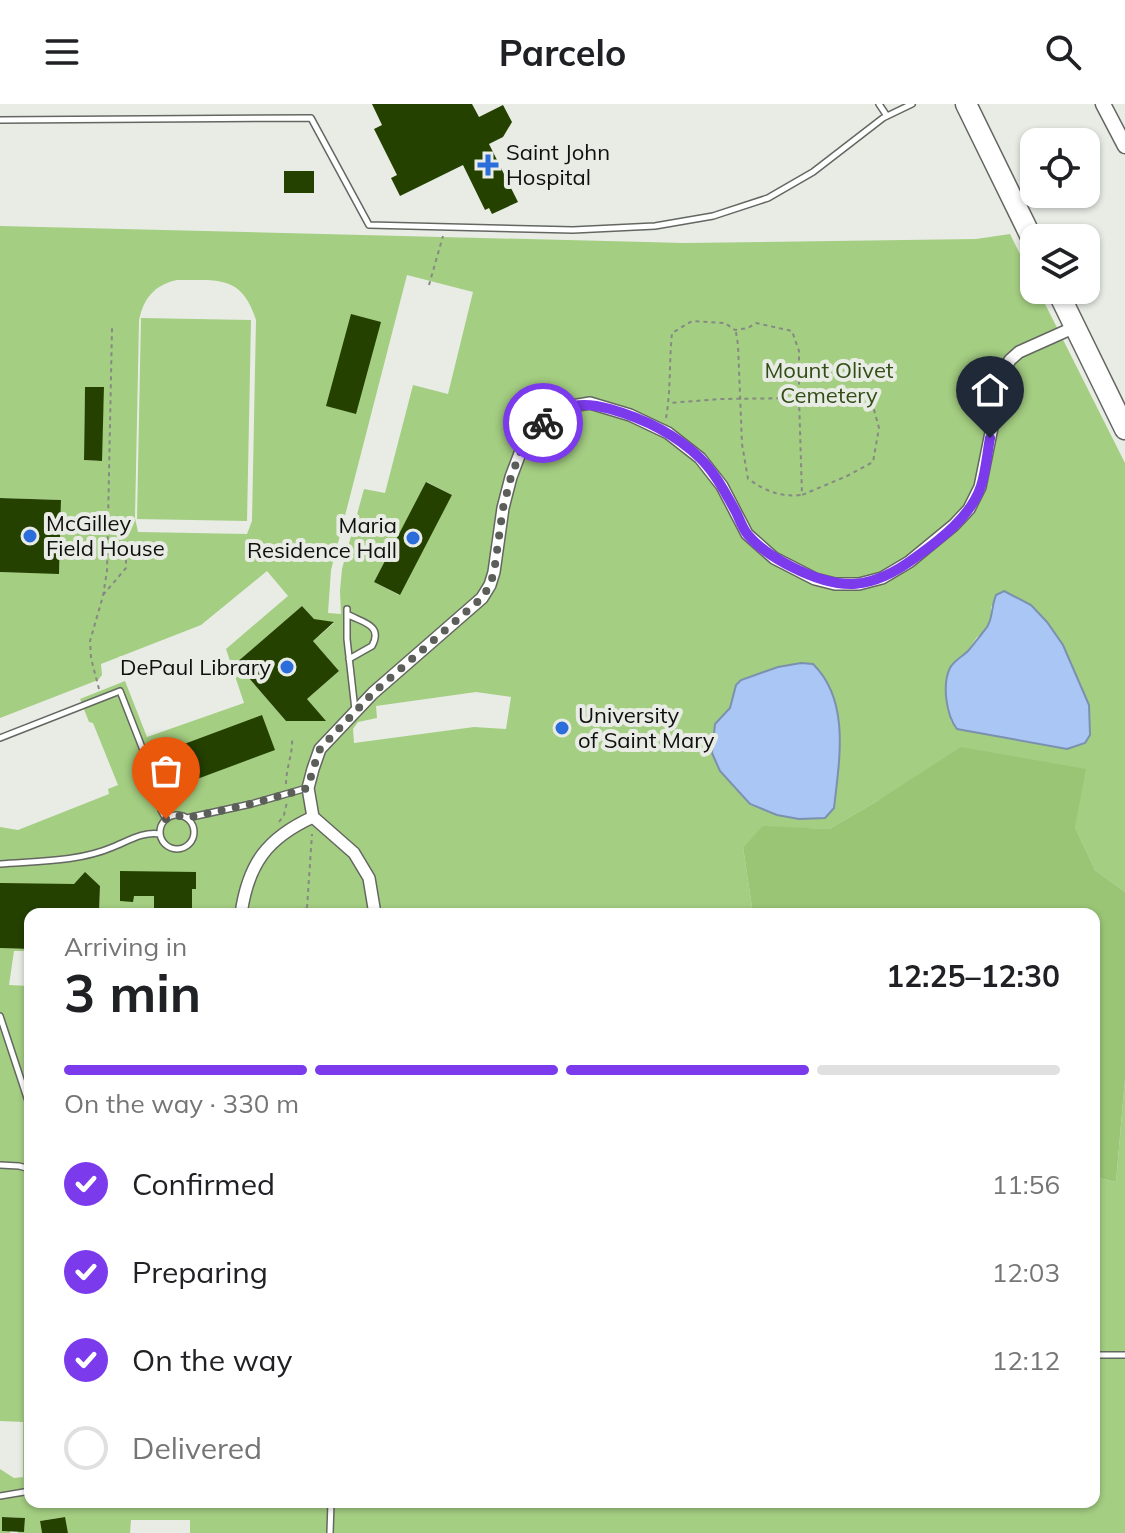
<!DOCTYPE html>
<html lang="en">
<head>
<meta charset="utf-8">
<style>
  :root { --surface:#fff; --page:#f2f2f2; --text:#202124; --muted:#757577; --line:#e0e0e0; --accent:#7c3aed }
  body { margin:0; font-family:Mulish,sans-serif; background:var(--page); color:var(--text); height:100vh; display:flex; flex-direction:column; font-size:30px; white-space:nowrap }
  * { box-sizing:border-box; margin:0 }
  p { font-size:26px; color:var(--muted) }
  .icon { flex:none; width:44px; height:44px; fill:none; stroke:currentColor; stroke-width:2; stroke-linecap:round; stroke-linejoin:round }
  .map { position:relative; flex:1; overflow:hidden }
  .sheet { position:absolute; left:24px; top:804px; width:1076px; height:600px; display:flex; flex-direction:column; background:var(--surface); border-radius:16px; box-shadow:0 2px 6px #0004 }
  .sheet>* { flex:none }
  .buttons { position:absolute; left:1020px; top:24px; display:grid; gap:16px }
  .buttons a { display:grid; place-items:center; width:80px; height:80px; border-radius:16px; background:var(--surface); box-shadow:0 2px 6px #0004; font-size:40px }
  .pin { position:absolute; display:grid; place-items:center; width:68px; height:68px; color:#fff; margin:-82px -34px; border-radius:50% 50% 50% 0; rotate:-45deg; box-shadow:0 0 8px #0007 }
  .pin .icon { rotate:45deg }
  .courier { position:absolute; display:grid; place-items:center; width:80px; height:80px; margin:-40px; border:6px solid #7c3aed; border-radius:50%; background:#fff; color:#222; box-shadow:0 2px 10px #0007 }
  .summary em { font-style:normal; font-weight:700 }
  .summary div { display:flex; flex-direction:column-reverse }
  .summary { display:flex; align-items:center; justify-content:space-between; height:136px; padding:0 40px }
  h1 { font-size:52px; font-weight:700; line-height:60px }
  .bar { display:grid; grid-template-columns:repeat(4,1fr); gap:12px 8px; align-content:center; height:96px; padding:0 40px }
  .bar i { height:10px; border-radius:6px; background:var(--line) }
  .bar .selected { background:var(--accent) }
  .bar p { grid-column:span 4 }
  ol { padding:0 40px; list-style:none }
  li { display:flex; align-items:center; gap:24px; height:88px }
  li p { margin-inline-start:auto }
  li .icon { padding:8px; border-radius:50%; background:var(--accent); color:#fff; stroke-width:4 }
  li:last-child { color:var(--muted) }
  li i { width:44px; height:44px; border:4px solid var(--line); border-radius:50% }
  header { display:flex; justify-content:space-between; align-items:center; height:104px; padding:0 40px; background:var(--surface); font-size:36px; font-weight:700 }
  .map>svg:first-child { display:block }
  .green { fill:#a4ce82; fill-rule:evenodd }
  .forest { fill:#99c575 }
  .water { fill:#aac6f4; stroke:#7c90af; stroke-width:2 }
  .building { fill:#244100 }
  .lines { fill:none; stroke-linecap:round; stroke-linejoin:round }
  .lane-casing { stroke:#646761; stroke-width:8 }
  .street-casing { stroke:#646761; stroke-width:14 }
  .secondary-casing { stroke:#646761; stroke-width:17 }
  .highway-casing { stroke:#646761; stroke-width:23 }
  .path { stroke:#868984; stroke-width:2; stroke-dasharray:4 4; stroke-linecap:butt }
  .lane { stroke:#fff; stroke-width:5 }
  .street { stroke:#fff; stroke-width:11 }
  .secondary { stroke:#fff; stroke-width:14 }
  .highway { stroke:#fff; stroke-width:20 }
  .done { stroke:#5c5e5a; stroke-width:8; stroke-dasharray:0 14.4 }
  .route { stroke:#7c3aed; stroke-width:10 }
  .poi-dot { fill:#2b6dda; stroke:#e8ece5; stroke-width:3 }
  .labels { text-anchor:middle; stroke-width:8; stroke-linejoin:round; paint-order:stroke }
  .poi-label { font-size:22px; fill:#10110f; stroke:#e8ece5; text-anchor:start }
  .park-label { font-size:22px; fill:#324e16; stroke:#e8ece5 }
</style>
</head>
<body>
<header><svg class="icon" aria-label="menu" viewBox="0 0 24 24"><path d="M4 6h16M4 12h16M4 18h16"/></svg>Parcelo<svg class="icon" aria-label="search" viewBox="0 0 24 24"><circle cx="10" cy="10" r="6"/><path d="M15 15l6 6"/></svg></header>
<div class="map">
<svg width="1125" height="1429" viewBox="0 0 1125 1429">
  <rect width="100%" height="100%" fill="#e8ece5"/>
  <path class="green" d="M 0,122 L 685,139 L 976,135 L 1010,130 L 1034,178 L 1034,186 L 1038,186 L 1125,359 L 1125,788 L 1095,766 L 1075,723 L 879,696 L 829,725 L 763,723 L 743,743 L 753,810 L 99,810 L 100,782 L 85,769 L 74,780 L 0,794 L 0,723 L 18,726 L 109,690 L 108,685 L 118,681 L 93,619 L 89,618 L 80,595 L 125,577 L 147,633 L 244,599 L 226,545 L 288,492 L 267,467 L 201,521 L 101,560 L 102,571 L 98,576 L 0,614 L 0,468 L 59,469 L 61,396 L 0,394 ZM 407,171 L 473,188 L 448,290 L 413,281 L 385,389 L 364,385 L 342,465 L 340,487 L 341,510 L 328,509 L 331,466 ZM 177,176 C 218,177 241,170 256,216 L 252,417 L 247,430 L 138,428 L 135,414 L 139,217 C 143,195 154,181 177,176 ZM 85,283 L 104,283 L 101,357 L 84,356 ZM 427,378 L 452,391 L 399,491 L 374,478 ZM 1005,487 L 1031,501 L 1063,542 L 1089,601 L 1090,630 L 1085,639 L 1067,645 L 971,628 L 957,625 L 951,617 L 946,592 L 949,566 L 957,555 L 967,548 L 977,533 L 986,526 L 991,514 L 991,503 ZM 302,502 L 314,515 L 334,519 L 313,537 L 339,567 L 307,595 L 325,617 L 286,617 L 236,559 ZM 778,563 L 820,566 L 833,592 L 825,713 L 799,715 L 777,711 L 750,701 L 720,667 L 712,649 L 715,619 L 730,604 L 741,576 ZM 476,588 L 511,593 L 506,625 L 474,623 L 354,639 L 353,625 L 358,618 L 377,614 L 376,602 Z
    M 141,214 L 251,216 L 247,417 L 137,415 Z
    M 0,844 L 30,845 L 30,847 L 14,847 L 9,881 L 30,882 L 30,1398 L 335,1398 L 336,1400 L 345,1398 L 1094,1398 L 1094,1050 L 1099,1074 L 1116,1078 L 1125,975 L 1125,1429 L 190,1429 L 190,1416 L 131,1416 L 130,1429 L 68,1429 L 64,1413 L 40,1417 L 42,1429 L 18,1429 L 18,1427 L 24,1427 L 25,1414 L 2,1413 L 2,1427 L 10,1427 L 10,1429 L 0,1429 L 0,1365 L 14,1374 L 23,1373 L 23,1318 L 0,1317 Z"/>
  <path class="forest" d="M 961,643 L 1086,665 L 1075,723 L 1095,766 L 1125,788 L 1125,975 L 1116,1078 L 1099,1074 L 1094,1050 L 1094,810 L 753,810 L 743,743 L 763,722 L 829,725 L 879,696 Z"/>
  <path class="water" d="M 1004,487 L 1031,501 L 1047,518 L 1063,541 L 1089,601 L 1090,631 L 1085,639 L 1067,645 L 957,625 C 946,611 942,580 950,564 C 954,556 962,553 968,547 C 974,540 979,533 984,527 C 993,518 991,503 996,491 Z
    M 801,559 L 813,560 C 851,597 839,658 834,704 L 825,714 L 799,715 L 777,711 L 750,700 L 720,667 L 712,649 L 715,620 L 730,604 L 736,581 L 741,576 L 778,563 Z"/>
  <path class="building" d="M 372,0 L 472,0 L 479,13 L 503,1 L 512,18 L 503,33 L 489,40 L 518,98 L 492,110 L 489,104 L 485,106 L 463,61 L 400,92 L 391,74 L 397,71 L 374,25 L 382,21 Z
    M 284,67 L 314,67 L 314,89 L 284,89 Z
    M 351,210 L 381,218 L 356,310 L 326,302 Z
    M 85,283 L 104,283 L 102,357 L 84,356 Z
    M 426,378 L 452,391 L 400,491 L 374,478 Z
    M 0,394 L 61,396 L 59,470 L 0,468 Z
    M 302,502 L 314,515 L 334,518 L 313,537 L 339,567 L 307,595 L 326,617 L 286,617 L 236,559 Z
    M 262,611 L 275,646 L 181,681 L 168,646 Z
    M 120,767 L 196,768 L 196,785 L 192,785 L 192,810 L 154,810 L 154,792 L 134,792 L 133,798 L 120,797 Z
    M 85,768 L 100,782 L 99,810 L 30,810 L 30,845 L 0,844 L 0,779 L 74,780 Z
    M 2,1413 L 25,1414 L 24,1428 L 2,1427 Z
    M 65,1413 L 68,1429 L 42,1429 L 40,1417 Z"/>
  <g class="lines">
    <g class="lane-casing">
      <path id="lane" d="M 879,0 L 887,12
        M 0,16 L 311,14 L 369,121 L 573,126 L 655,122 L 713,112 L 768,94 L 813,68 L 883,14 L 912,0
        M 347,505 L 347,535 L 355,606
        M 347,510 C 360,518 384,520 372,542 L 349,555
        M 0,634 L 120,587 L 159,687 L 161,706 L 166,715
        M160 728a17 17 0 1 1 34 0a17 17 0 1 1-34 0Z
        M 187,714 L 251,700 L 307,684
        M 0,760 C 37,757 78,758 113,743 C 128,737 144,727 160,730
        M 0,912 L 30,1003
        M 0,1061 L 19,1062 L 30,1065
        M 1094,1251 L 1125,1251
        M 0,1392 L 30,1387
        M 330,1429 L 331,1398"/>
    </g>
    <g class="street-casing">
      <path id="street" d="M 241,810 C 248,760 267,734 313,713
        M 375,810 L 369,774 L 354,749 L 313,713 L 308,684 L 313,665 L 320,645 L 373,589 L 482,494 L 490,481 L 494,468 L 503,404 L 511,373 L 525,336 L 546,316 L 566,303 L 590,299 L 630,311 L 668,329 L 700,354 L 722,382 L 747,430 L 774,454 L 815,475 L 835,480 L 859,480 L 882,474 L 909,458 L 954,421 L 969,405 L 980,383 L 1003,269 L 1010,256 L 1019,248 L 1075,223"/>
    </g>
    <g class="secondary-casing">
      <path id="secondary" d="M 1103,0 L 1125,42"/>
    </g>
    <g class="highway-casing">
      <path id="highway" d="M 966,0 L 1034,139
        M 1057,186 L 1125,325"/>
    </g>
    <path class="path" d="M 429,181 L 443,132
      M 736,228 L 738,241 L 742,340 L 748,375 C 766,387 779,393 801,391
      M 666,314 C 671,286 669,257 672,229 L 692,217 L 725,219 L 735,226 L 748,224 L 756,219 L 792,227 L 799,247 L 799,294 L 856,296 L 873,302 L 879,324 L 873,358 L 847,372 L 802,391 L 799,294 L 721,295 L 669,299
      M 103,491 L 126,464 L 126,456
      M 99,585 L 91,554 L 90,537 L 103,492 L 107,467 L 112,224
      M 286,680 C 286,664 293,650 292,634
      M 279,718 L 284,711 L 287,698
      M 307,804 L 312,730
      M 295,810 L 299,806 L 307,804 L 318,810"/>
    <use href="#lane" class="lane"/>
    <use href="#street" class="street"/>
    <use href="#secondary" class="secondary"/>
    <use href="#highway" class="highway"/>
  </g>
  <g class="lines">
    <path class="done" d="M 166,715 L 176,711 L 187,714 L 251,700 L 308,684 L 313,665 L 320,645 L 332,632 L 373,589 L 482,494 L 490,481 L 494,468 L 503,404 L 511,373 L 525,336 L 543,319"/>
    <path class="route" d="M 543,319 C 564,300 582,297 610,305 C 642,314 675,330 700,354 C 716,370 726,390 737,410 C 740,417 743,425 748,431 C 760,445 776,455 792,463 C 841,488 872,486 916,453 C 941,435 971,412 981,382 C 986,367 987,350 990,334"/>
  </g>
  <g class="poi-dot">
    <path d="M484 49h8v8h8v8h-8v8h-8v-8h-8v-8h8z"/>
    <circle cx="30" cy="432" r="8"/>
    <circle cx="413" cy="434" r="8"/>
    <circle cx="287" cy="563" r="8"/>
    <circle cx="562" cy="624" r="8"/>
  </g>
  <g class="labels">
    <g class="poi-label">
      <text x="506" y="56">Saint John<tspan x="506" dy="25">Hospital</tspan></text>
      <text x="46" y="427">McGilley<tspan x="46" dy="25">Field House</tspan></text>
      <text x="397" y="429" text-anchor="end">Maria<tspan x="397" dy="25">Residence Hall</tspan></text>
      <text x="271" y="571" text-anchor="end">DePaul Library</text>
      <text x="578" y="619">University<tspan x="578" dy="25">of Saint Mary</tspan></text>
    </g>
    <g class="park-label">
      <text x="829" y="274">Mount Olivet<tspan x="829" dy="25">Cemetery</tspan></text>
    </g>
  </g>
</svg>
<div class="buttons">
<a><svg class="icon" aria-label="locate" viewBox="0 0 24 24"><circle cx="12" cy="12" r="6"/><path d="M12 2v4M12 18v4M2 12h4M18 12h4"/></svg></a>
<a><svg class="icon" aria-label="layers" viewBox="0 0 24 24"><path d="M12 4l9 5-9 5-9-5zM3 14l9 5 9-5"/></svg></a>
</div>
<div class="pin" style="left:166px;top:715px;background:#ea580c"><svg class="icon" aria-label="bag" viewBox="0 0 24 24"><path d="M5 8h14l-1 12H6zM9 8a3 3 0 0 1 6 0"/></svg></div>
<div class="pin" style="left:990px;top:334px;background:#1f2937"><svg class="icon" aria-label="home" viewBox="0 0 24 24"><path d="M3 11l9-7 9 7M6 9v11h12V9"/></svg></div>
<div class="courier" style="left:543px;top:319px"><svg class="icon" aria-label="bike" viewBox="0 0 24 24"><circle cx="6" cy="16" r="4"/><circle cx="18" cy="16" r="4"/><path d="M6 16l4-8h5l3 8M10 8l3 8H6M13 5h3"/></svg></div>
<section class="sheet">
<div class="summary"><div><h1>3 min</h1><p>Arriving in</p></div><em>12:25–12:30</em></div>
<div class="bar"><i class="selected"></i><i class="selected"></i><i class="selected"></i><i></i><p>On the way · 330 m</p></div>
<ol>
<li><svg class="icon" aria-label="check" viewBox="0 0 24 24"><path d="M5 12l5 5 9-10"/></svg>Confirmed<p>11:56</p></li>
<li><svg class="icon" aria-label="check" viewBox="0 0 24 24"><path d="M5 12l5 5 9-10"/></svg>Preparing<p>12:03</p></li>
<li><svg class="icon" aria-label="check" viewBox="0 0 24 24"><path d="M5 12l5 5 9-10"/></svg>On the way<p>12:12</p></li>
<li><i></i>Delivered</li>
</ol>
</section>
</div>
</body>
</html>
